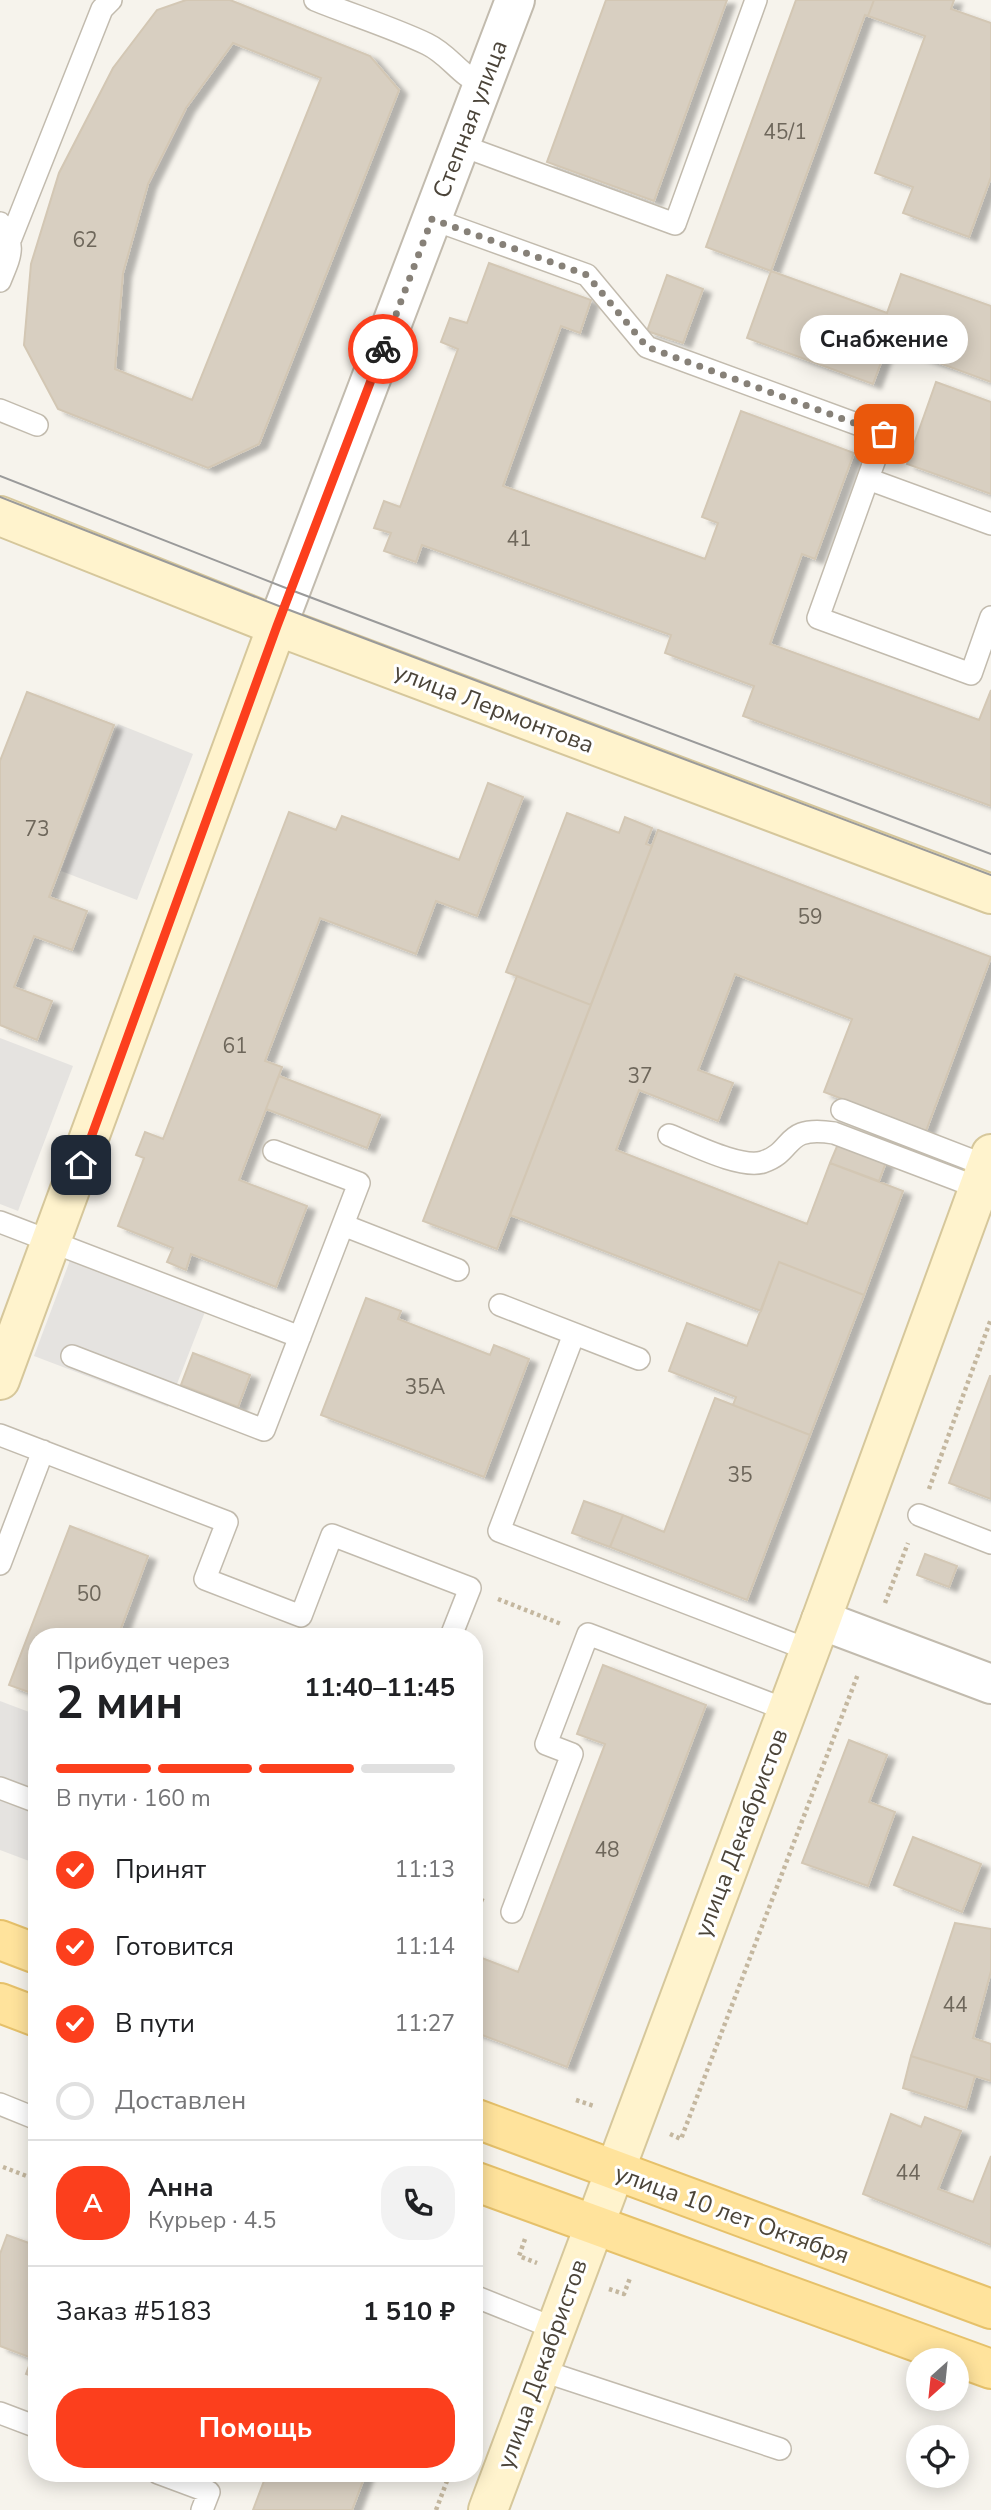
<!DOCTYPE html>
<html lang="ru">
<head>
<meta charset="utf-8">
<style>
  :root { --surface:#fff; --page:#f2f2f2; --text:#202124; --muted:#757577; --line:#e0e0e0; --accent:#fc3f1d }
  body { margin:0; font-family:"Nunito Sans",sans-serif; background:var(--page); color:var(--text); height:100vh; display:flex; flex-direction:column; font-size:26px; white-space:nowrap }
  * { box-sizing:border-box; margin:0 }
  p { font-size:23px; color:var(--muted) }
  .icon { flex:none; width:38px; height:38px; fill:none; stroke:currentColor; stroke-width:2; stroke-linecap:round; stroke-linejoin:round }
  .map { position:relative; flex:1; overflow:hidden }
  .panel { position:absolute; left:28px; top:1628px; width:455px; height:854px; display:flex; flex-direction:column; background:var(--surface); border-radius:28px; box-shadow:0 4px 18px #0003 }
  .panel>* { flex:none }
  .needle { width:46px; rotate:207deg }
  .buttons { position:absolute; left:906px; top:2348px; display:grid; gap:14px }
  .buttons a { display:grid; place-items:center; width:63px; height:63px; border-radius:50%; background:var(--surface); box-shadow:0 4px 18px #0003; font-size:35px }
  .pin { position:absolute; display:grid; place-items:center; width:60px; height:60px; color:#fff; margin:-30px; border-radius:14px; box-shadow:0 4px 10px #0006 }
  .courier { position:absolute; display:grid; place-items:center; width:70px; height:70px; margin:-35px; border:5px solid #fc3f1d; border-radius:50%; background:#fff; color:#222; box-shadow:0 2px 9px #0007 }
  .bubble { position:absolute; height:49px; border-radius:24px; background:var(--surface); box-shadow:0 4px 18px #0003; font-size:23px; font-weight:700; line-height:49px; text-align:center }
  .head em { font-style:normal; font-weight:700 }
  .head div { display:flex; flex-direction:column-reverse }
  .head { display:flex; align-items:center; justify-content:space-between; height:119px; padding:0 28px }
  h1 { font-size:46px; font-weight:700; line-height:52px }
  .bar { display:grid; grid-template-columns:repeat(4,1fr); gap:10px 7px; align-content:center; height:84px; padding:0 28px }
  .bar i { height:9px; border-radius:5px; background:var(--line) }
  .bar .current { background:var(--accent) }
  .bar p { grid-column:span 4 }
  .line { display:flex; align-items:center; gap:18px; padding:0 28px; border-top:2px solid var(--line) }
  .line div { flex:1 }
  .round { display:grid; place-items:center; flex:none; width:74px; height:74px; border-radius:28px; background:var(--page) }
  ol { padding:0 28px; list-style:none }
  li { display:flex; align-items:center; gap:21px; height:77px }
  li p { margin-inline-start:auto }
  li .icon { padding:7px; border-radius:50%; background:var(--accent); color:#fff; stroke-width:4 }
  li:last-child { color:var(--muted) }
  li i { width:38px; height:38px; border:4px solid var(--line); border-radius:50% }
  .button { display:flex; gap:14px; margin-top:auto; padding:14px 28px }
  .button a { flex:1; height:80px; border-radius:28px; background:var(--accent); color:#fff; font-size:28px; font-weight:700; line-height:80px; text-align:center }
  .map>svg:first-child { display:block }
  .parking { fill:#e5e3e0 }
  .building { fill:#d8cfc1; stroke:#d3c7b4; stroke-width:2; fill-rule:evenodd; filter:url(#shadow) }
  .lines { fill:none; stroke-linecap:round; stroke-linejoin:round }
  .lane-casing { stroke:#c2bbae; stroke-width:24 }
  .street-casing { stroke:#c2bbae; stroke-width:42 }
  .secondary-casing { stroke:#d6c79b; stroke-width:42 }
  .primary-casing { stroke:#e6c16a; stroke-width:42 }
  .path { stroke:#c4b79f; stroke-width:4.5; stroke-dasharray:3.5 3.5; stroke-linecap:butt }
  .lane { stroke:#fff; stroke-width:21 }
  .street { stroke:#fff; stroke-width:38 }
  .secondary { stroke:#fff3cd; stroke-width:38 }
  .primary { stroke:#ffe39c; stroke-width:38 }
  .tram { stroke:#9a9a9a; stroke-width:2 }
  .done { stroke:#878178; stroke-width:7; stroke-dasharray:0 12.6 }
  .route { stroke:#fc3f1d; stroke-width:9 }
  .labels { text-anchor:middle; stroke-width:6; stroke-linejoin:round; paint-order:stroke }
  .number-label { font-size:21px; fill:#6e675b }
  .street-label { font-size:24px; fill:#4b4439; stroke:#fff }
</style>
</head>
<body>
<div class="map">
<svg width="991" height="2510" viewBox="0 0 991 2510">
  <defs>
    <filter id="shadow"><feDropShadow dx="8" dy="4.5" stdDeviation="2" flood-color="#0004"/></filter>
  </defs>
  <rect width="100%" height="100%" fill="#f6f3ec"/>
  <path class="parking" d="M 118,724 L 193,754 L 137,900 L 61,871 Z
    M 0,1038 L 73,1066 L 18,1211 L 0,1204 Z
    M 75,1247 L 210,1299 L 168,1407 L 34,1356 Z
    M 0,1701 L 37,1715 L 37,1864 L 0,1850 Z"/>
  <path class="building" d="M 186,0 L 230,0 L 370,56 L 399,90 L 259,444 L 208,468 L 58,409 L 24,345 L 31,264 L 59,173 L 113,68 L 157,10 ZM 233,43 L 321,78 L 192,400 L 115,369 L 123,273 L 148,184 L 186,108 Z
    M 606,0 L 727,0 L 654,201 L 547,162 Z
    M 796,0 L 874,0 L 868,16 L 865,15 L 771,271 L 706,247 Z
    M 874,0 L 954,0 L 951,9 L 991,23 L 991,177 L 969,237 L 903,213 L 913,187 L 875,173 L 925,36 L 868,16 Z
    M 489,263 L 591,300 L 580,333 L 561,326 L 503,486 L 705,559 L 718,523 L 702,517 L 741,411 L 854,453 L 815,559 L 802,554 L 770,644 L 979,720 L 991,690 L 991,806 L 743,716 L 754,686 L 665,653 L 671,635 L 422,545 L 416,562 L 384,551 L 391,533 L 374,528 L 384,501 L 400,507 L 458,349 L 441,342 L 450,318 L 467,323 Z
    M 771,271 L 887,313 L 901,274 L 991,306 L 991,382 L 888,344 L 873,384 L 747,338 Z
    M 667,275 L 703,289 L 683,343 L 647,331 Z
    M 936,382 L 991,402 L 991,494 L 907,464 Z
    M 27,692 L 114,725 L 49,897 L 87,911 L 72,950 L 34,936 L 14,987 L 52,1001 L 37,1040 L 0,1025 L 0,761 Z
    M 488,783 L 523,797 L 477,916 L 436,901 L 416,954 L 320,918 L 265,1061 L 282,1067 L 239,1180 L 307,1206 L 276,1287 L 191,1254 L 186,1270 L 167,1262 L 173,1248 L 118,1226 L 144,1158 L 136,1155 L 145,1132 L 163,1139 L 289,812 L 336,830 L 342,816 L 459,860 Z
    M 567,813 L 619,833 L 625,817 L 652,828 L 646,844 L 652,846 L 591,1005 L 506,972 Z
    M 658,830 L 991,957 L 926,1131 L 824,1092 L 852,1019 L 735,974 L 698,1070 L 733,1083 L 718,1121 L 639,1090 L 616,1150 L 807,1224 L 830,1163 L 903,1191 L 864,1295 L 779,1262 L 761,1311 L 510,1215 Z
    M 517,976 L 591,1005 L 497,1249 L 423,1221 Z
    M 279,1076 L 380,1115 L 367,1148 L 266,1109 Z
    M 838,1144 L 886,1162 L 879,1181 L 830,1163 Z
    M 779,1262 L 864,1295 L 810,1435 L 733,1405 L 736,1397 L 669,1371 L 687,1323 L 747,1346 Z
    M 366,1298 L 401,1311 L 398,1319 L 490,1355 L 494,1345 L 529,1359 L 484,1477 L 321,1415 Z
    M 193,1353 L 250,1375 L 238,1407 L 181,1385 Z
    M 990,1376 L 991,1376 L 991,1499 L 949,1483 Z
    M 715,1398 L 810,1435 L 747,1600 L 610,1547 L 623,1515 L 664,1532 Z
    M 584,1501 L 623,1515 L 610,1547 L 572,1533 Z
    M 70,1526 L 148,1556 L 120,1631 L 134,1636 L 37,1636 L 37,1695 L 9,1685 Z
    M 925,1554 L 957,1566 L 949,1587 L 917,1575 Z
    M 603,1665 L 706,1705 L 567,2067 L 474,2032 L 474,1955 L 518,1972 L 605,1744 L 577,1734 Z
    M 849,1740 L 887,1755 L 869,1802 L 895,1812 L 868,1886 L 802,1863 Z
    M 913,1837 L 981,1864 L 962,1912 L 894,1885 Z
    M 955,1923 L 991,1929 L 991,1971 L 973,2038 L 991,2044 L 991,2081 L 911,2056 Z
    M 911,2056 L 975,2076 L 966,2108 L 903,2088 Z
    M 891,2114 L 921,2127 L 925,2117 L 961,2131 L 938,2189 L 973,2202 L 991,2156 L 991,2245 L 863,2194 Z
    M 7,2235 L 37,2246 L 37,2378 L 26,2374 L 32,2358 L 0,2346 L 0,2254 Z
    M 267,2473 L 366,2473 L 352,2510 L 253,2510 Z"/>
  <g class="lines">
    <g class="lane-casing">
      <path id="lane" d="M 315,0 C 352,15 391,27 427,44 C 450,55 459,75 483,85
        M 460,145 L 675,224 L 756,0
        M 432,219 L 587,275 L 647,347 L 884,434 L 818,618 L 971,674 L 991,617
        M 0,223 C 17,246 10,256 0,281
        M 11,238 L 102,9 L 111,0
        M 0,410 L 37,425
        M 868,479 L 991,524
        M 842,1110 L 987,1166
        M 669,1135 C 692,1144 741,1169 763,1162 C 796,1151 782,1125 834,1133 L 979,1188
        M 0,1222 L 300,1337
        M 343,1225 L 458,1270
        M 500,1305 L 639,1359
        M 574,1334 L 499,1531 L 809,1650
        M 72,1356 L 264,1430 L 359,1183 L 274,1151
        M 0,1435 L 227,1522 L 205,1579 L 301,1616 L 332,1535 L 470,1588 L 451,1636
        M 919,1515 L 991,1543
        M 0,1564 L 43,1451
        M 0,1788 L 37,1802
        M 512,1912 L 572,1754 L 546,1744 L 588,1634 L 787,1710
        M 0,2104 L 37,2119
        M 474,2296 L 556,2329
        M 540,2370 L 780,2449
        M 0,2413 L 37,2427
        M 158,2473 L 209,2492 L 202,2510"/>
    </g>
    <g class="street-casing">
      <path id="street" d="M 277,626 L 515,0
        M 821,1620 L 991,1684"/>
    </g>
    <g class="secondary-casing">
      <path id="secondary" d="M 0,516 L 277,626 L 991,894
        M 0,1380 L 277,626
        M 488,2510 L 821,1620 L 991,1154"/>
    </g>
    <g class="primary-casing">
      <path id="primary" d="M 0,1940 L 37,1954
        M 0,2003 L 37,2017
        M 474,2118 L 991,2309
        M 474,2181 L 991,2369"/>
    </g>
    <path class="path" d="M 929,1489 L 991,1319
      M 498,1599 L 561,1624
      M 885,1603 L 908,1543
      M 474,1897 L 486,1902
      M 576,2100 L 594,2106
      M 670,2134 L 681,2139 L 858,1674
      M 3,2167 L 37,2180
      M 525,2239 L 519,2256 L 537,2263
      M 609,2289 L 624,2294 L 630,2278
      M 474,2395 L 477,2403 L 474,2410
      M 436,2510 L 450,2473"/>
    <use href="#lane" class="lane"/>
    <use href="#street" class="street"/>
    <use href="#secondary" class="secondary"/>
    <use href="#primary" class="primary"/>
    <path class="tram" d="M 0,476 L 291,590 L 991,854
      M 0,497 L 284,608 L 991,875"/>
  </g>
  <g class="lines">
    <path class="done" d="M 383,349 L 432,219 L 587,275 L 647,347 L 884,434"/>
    <path class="route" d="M 81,1165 L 277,626 L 383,349"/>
  </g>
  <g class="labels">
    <g class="number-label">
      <text x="785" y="139">45/1</text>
      <text x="85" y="247">62</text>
      <text x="519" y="546">41</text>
      <text x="37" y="836">73</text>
      <text x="810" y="924">59</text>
      <text x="235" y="1053">61</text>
      <text x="640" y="1083">37</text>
      <text x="425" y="1394">35А</text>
      <text x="740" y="1482">35</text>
      <text x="89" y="1601">50</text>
      <text x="607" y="1857">48</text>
      <text x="955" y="2012">44</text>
      <text x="908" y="2180">44</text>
    </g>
    <g class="street-label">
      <text transform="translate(470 119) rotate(-69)" y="8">Степная улица</text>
      <text transform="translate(494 708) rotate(21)" y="8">улица Лермонтова</text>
      <text transform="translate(741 1833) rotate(-69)" y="8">улица Декабристов</text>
      <text transform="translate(732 2214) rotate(20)" y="8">улица 10 лет Октября</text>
      <text transform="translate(542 2364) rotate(-70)" y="8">улица Декабристов</text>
    </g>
  </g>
</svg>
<div class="buttons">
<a><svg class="needle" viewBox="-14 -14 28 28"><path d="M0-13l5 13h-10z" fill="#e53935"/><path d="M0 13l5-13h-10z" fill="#757577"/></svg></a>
<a><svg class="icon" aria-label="locate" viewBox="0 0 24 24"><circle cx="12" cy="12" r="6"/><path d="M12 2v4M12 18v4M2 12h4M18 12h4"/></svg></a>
</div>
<div class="pin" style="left:884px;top:434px;background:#ea580c"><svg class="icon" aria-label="bag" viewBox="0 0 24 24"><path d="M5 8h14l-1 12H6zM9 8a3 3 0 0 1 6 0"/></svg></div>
<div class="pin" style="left:81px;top:1165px;background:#1f2937"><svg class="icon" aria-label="home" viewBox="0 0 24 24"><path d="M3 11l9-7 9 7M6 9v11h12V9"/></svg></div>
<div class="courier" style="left:383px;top:349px"><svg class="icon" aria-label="bike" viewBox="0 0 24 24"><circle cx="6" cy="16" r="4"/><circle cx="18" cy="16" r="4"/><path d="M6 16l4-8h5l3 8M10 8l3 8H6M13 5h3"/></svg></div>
<div class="bubble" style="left:800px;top:315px;width:168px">Снабжение</div>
<section class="panel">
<div class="head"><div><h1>2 мин</h1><p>Прибудет через</p></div><em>11:40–11:45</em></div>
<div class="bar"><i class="current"></i><i class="current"></i><i class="current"></i><i></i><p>В пути · 160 m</p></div>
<ol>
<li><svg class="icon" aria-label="check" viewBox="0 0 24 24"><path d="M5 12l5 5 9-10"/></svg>Принят<p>11:13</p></li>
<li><svg class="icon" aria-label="check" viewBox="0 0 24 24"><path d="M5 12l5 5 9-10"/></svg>Готовится<p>11:14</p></li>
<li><svg class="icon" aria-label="check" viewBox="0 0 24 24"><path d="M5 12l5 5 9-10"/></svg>В пути<p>11:27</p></li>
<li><i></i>Доставлен</li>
</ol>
<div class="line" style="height:126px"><b class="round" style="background:var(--accent);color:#fff">А</b><div><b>Анна</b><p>Курьер · 4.5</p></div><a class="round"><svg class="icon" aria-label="phone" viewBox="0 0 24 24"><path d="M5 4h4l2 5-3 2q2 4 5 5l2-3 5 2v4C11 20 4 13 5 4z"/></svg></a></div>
<div class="line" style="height:91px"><div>Заказ #5183</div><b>1 510 ₽</b></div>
<div class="button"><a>Помощь</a></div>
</section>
</div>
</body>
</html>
